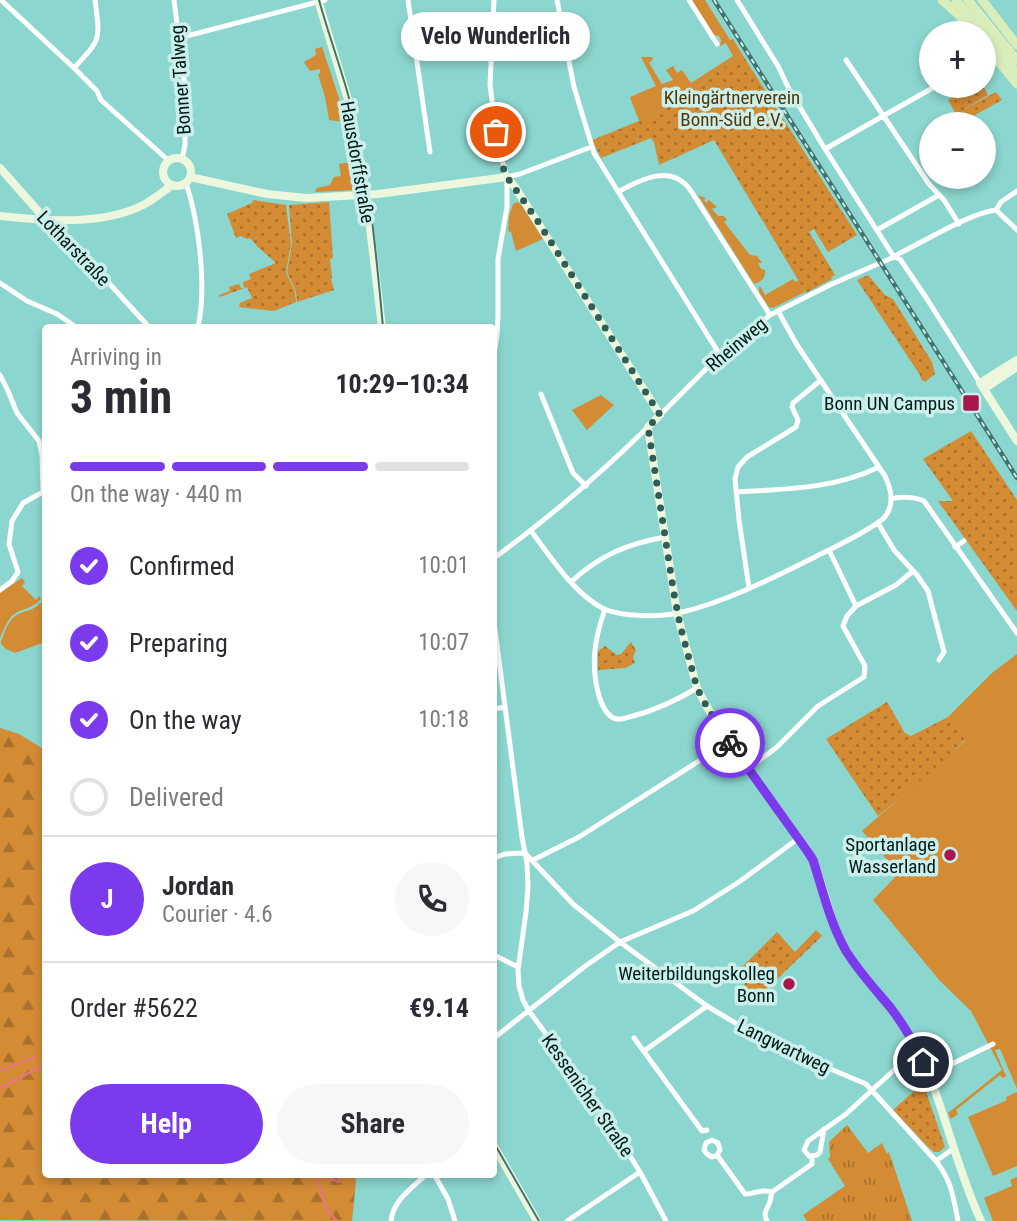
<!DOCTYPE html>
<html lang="en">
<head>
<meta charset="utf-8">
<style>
  :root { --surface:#fff; --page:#f7f7f7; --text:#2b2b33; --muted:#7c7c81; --line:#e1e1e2; --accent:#7c3aed }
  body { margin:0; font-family:"Roboto Condensed",sans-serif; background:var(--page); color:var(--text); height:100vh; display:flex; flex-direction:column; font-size:26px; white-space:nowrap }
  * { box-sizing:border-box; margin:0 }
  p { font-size:23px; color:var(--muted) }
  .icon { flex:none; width:38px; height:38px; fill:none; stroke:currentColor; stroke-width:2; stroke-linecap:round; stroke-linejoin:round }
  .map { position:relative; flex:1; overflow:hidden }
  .panel { position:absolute; left:42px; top:324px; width:455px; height:854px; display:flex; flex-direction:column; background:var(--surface); border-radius:7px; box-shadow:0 4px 10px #0003 }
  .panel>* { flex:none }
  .controls { position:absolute; left:919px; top:21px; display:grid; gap:14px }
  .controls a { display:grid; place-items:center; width:77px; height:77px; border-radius:50%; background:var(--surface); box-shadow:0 4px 10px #0003; font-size:35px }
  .pin { position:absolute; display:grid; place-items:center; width:60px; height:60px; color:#fff; margin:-30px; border:4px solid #fff; border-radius:50%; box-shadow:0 2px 7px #0007 }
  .courier { position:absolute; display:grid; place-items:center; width:70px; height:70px; margin:-35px; border:5px solid #7c3aed; border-radius:50%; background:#fff; color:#222; box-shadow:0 2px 9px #0007 }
  .bubble { position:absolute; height:49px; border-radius:24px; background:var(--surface); box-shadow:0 4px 10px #0003; font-size:23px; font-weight:700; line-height:49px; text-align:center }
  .head em { font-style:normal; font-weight:700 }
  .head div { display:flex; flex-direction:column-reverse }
  .head { display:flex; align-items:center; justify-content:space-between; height:119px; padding:0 28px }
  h1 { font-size:46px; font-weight:700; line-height:52px }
  .bar { display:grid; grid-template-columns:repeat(4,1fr); gap:10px 7px; align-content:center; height:84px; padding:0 28px }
  .bar i { height:9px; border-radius:5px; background:var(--line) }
  .bar .active { background:var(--accent) }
  .bar p { grid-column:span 4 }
  .line { display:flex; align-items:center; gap:18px; padding:0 28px; border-top:2px solid var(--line) }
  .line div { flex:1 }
  .round { display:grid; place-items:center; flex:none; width:74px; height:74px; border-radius:37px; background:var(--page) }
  ol { padding:0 28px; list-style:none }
  li { display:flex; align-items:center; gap:21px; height:77px }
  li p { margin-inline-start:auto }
  li .icon { padding:7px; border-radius:50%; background:var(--accent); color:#fff; stroke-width:4 }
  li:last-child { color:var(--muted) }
  li i { width:38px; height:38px; border:4px solid var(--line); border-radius:50% }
  .action { display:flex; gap:14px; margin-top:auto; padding:14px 28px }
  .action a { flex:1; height:80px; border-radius:42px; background:var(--accent); color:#fff; font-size:28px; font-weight:700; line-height:80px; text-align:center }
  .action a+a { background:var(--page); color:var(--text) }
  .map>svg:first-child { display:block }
  .grass { fill:#d38b34 }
  .forest { fill:url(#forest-firs) }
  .park { fill:url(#park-tufts) }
  .garden { fill:url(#garden-dots) }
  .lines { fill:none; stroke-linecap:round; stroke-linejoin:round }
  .stream { stroke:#ed728f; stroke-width:2 }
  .street { stroke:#fff; stroke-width:5 }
  .secondary { stroke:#ecf7dd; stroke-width:8 }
  .primary { stroke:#d9eebb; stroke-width:9 }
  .tram { stroke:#42746f; stroke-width:2 }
  .rail-casing { stroke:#42746f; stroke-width:4.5 }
  .rail { stroke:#cbefeb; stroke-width:2; stroke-dasharray:5; stroke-linecap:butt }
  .done { stroke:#315d58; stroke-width:7; stroke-dasharray:0 12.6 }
  .route { stroke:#7c3aed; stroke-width:9 }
  .poi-dot { fill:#a9164c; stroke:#cbefeb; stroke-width:2.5 }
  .labels { text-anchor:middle; stroke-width:7; stroke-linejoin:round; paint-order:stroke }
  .street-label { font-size:19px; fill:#001c19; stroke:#cbefeb }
  .park-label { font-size:19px; fill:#573508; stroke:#cbefeb }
  .poi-label { font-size:19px; fill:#001c19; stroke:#cbefeb; text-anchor:end }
</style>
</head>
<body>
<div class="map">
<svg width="1017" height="1221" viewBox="0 0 1017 1221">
  <defs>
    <pattern id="forest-firs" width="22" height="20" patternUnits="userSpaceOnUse" patternTransform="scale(1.75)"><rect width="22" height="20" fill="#d38b34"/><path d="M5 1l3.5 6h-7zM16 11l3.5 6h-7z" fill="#a9712b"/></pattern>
    <pattern id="park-tufts" width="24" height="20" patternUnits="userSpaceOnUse" patternTransform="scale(1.75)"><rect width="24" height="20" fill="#d38b34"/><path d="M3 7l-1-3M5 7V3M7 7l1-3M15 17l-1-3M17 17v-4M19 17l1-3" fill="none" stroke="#a9712b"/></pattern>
    <pattern id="garden-dots" width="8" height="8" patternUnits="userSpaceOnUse" patternTransform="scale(1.75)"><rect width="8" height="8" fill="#d38b34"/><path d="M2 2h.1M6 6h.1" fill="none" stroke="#a9712b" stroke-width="1.8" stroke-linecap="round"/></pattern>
  </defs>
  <rect width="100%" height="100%" fill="#8bd6ce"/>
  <path class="grass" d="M 692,0 L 705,0 L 730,40 L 733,39 L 742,54 L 698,86 L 691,96 L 639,121 L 630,97 L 656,86 L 641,57 L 652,57 L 653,59 L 649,63 L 662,84 L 673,80 L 666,70 L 673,66 L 677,73 L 682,70 L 691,83 L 733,56 L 726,43 L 720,46 L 721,40 L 719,36 L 714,35 Z
    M 322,47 L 342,107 L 344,122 L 329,120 L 325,97 L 318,74 L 320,73 L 320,69 L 310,71 L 304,62 L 316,55 L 315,49 Z
    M 352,162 L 357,190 L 315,192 L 317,188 L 330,185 L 334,177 L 341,176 L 339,164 Z
    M 698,195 L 706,198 L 704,200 L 706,203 L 709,200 L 717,207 L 712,209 L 718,216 L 724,216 L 727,220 L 724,222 L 750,255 L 757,256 L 762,263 L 758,263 L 761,269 L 765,270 C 766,278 761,282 754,284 Z
    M 517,202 L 521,204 L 543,239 L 516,251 L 511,232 L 508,231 L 509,216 L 513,204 Z
    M 793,279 L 795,282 L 799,280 L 805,292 L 773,308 L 769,307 L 759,292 L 759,287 L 760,286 L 765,295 Z
    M 601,395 L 614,405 L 587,430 L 572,410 Z
    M 22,578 L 25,582 L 22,586 L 36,600 L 39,596 L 41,599 C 30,611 19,608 11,617 C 6,623 3,631 0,638 L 0,593 Z
    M 40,603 L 42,603 L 45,617 L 45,642 L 15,653 L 6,649 L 1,644 L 1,641 C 4,634 8,621 15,616 C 24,610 32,612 40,603 Z
    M 1017,654 L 1017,1089 L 1000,1049 L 995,1050 L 1006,1076 L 1003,1078 L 1000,1075 L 956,1110 L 958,1114 L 951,1119 L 948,1113 L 1002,1070 L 971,1011 L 940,981 L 873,900 L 899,873 L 862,831 L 965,741 L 948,717 L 992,673 Z
    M 1017,1092 L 1017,1166 L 993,1176 L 968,1117 L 1005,1101 L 1007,1100 L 1006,1097 Z
    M 1017,1177 L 1017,1221 L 993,1221 L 984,1198 L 1012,1186 L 1010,1180 Z"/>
  <path class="forest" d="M 0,728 L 19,734 L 45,750 L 46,1174 L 354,1174 L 356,1181 L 352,1221 L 0,1220 Z"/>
  <path class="park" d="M 847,1125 L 868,1153 L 882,1143 L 887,1154 L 889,1152 L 912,1221 L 807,1221 L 803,1215 L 845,1186 L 828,1159 L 830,1157 L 829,1142 Z"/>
  <path class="garden" d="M 742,54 L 857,235 L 828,252 L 814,229 L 809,232 L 835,275 L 831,277 L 832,279 L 806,293 L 714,140 L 659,165 L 654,142 L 651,138 L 601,158 L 592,140 L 639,121 L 691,96 L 698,86 Z
    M 975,86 L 983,86 L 988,95 L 961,111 L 996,92 L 1002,100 L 959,124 L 939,124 L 956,114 L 948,100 L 955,96 L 957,99 L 959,97 L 959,95 L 964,92 L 963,91 L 965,89 L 967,91 L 973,89 Z
    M 253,200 L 286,205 L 291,244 L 286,272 L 295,292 L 296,302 L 274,311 L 239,307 L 240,303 L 252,298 L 247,287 L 220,297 L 219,295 L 230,291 L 229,287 L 239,284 L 241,288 L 244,288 L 243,282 L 251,279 L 249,274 L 276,263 L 258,247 L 250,238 L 247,239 L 241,236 L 236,238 L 227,214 L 252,203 Z
    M 329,202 L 333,258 L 330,259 L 332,278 L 331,279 L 334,290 L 297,302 L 296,292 L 287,272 L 292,244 L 289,205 Z
    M 868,275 L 885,295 L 893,299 L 932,362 L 935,374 L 925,382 L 921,379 L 920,375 L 857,280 Z
    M 971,431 L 1017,500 L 1017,611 L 938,501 L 953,501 L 923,459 Z
    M 631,642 L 636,650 L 633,657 L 635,663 L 625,668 L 598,670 L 598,651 L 605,646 L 617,655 L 621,654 Z
    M 887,702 L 905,733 L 911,736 L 948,717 L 965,740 L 938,766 L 878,816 L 826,739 Z
    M 816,930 L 822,936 L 772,984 L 769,980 L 765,983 L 768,988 L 754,998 L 736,973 L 777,932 L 795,952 Z
    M 923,1083 L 944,1144 L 945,1147 L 939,1152 L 934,1152 L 929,1148 L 893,1110 Z"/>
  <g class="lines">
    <path class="stream" d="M 0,1071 L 35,1057
      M 0,1088 L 46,1064
      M 337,1221 L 326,1209 L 316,1174 L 339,1182 L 338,1174"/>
    <path class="street" d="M 1,0 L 74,68 L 97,91 L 101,100 L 169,161
      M 174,0 L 185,87 L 185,145 L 182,159
      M 408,0 L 430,152
      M 557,0 L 574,87 L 594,153 L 720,355
      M 689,0 L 717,44
      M 737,0 L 778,66 L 789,89 L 825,149 L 894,257 L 900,259 L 927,299 L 980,383
      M 179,38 L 325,0
      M 846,60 L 929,184 L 944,200 L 959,224
      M 74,68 C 102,38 100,40 95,0
      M 825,149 L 936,86
      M 507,177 L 520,174 L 591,147
      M 186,183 C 199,222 207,287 198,327
      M 618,192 C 641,179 672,163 691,191 L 770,315
      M 996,210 L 1017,230
      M 46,220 L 106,280 L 149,327
      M 877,230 L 939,195
      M 0,283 L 27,301 L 57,314 L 76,327
      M 494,354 L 497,336 L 498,316 L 498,259 L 507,207 L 507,177 L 498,146 L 490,85 L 494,0
      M 0,375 L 8,391 L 17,413 L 39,441 L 42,455 L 43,492
      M 541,394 L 573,473 L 586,486
      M 660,415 L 720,355 L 770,315 L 832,284 L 894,257 L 900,253 C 925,241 970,213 996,210 L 1001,202 L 1017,191
      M 736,492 C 784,489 835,489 879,467
      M 891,499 C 900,496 916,497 924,501 L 1017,633
      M 878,523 L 894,550 L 917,575 L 928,591 L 944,652 L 939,660
      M 531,531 C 551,557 574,594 604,609 C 623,617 658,617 678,613 C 724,603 775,577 817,556 C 839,545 863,534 883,519 C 895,506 892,491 885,476 L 797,345 L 778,311
      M 955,547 L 964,541
      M 494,558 C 549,518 599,475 648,427
      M 571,582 C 600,555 627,544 665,537
      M 749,588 L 739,520 L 735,479 L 738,467 L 747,457 L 796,427 L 798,420 L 792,407 L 793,403 L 821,380
      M 0,590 L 12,581 L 18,572 L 9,544 L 12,521 L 23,503 L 43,492
      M 856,606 L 896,585 L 913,571
      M 605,609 C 594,640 590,668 600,699 C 603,707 608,718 617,719 C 622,720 628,717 633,716 C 656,710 677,700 697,688
      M 494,622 L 522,837 L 527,863 L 528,887 L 526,912 L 518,970 L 519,986 L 523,1000 L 529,1011 L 580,1080 L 620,1140 L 640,1172 L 666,1221
      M 494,709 L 505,707
      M 748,769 L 777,747 L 818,706 L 864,677 L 865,666 L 843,626 L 847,616 L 856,606 L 829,550
      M 525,853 L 573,904 L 620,942 L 707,1006 L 767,1042 L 866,1084 L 936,1161 C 952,1182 953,1196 958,1221
      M 494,858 L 505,854 L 525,853
      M 533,860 L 579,837 L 729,742
      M 494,955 L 518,967
      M 494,1038 L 584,967 L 620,942 L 693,911 L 739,882 L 799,838
      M 634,1038 L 702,1131 L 707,1130
      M 644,1051 L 707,1006
      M 929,1075 L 993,1044
      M 824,1129 L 820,1152 L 817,1155 L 809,1156 L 804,1150 L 808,1141 L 846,1114 L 917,1049
      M 717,1155 L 712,1157 L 707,1154 L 704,1150 L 706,1143 L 712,1140 L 718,1143 L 720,1150 L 717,1155 L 745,1194 C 755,1195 758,1188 772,1192 C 771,1195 771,1198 770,1201 C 768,1209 762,1212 767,1221
      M 936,1161 L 953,1149
      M 434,1174 L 448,1199 L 455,1221
      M 772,1192 L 812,1164 L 812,1156
      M 391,1221 C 393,1200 413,1187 427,1174
      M 567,1221 L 640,1172"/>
    <path class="secondary" d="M 318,0 L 350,106 L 365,187 L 382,327
      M163 172a14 14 0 1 1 28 0a14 14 0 1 1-28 0Z
      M 0,168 L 46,220
      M 190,177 L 267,194 L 306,198 L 378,194 L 507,177 L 515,187 L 660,415 L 648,427 L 650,441 L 677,613 L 697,688 L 707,707 L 729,742 L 809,852 C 825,883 828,920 846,951 C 858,971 874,988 889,1006 C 906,1027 919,1050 929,1075 C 948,1123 959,1174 981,1221
      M 0,216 C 45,221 104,226 145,204 C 154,199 163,192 172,185
      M 1017,360 L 980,383 L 1017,441
      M 984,389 L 1017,367
      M 494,1146 L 537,1221"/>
    <path class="primary" d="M 942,0 L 958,14 L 974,33
      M 956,0 L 1017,73
      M 968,0 L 1017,60
      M 982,0 L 1017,45
      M 984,44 L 1017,84"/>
    <path class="tram" d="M 319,0 C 328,33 340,65 349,98 C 369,172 376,251 383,327
      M 494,1143 L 539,1221"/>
    <g class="rail-casing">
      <path id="rail" d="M 714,0 L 1017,478"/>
    </g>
    <use href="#rail" class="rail"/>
  </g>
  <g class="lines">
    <path class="done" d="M 496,132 L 502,165 L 507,177 L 537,220 L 660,415 L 648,427 L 674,594 L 680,625 L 697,688 L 707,707 L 730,743"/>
    <path class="route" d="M 730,743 L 808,852 L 813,860 C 823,891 830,923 846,951 C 859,972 875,989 890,1007 C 903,1024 914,1042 923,1062"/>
  </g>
  <g class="poi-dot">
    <rect x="962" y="394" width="18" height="18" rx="3.5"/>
    <circle cx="950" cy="855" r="7"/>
    <circle cx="789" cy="984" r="7"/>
  </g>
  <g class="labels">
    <g class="street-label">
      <text transform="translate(180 80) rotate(-94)" y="7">Bonner Talweg</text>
      <text transform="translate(358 162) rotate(80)" y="7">Hausdorffstraße</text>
      <text transform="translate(74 248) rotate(46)" y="7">Lotharstraße</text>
      <text transform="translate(736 344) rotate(-40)" y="7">Rheinweg</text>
      <text transform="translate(784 1046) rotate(26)" y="7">Langwartweg</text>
      <text transform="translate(588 1095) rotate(55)" y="7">Kessenicher Straße</text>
    </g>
    <g class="park-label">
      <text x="732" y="104">Kleingärtnerverein<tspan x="732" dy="22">Bonn-Süd e.V.</tspan></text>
    </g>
    <g class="poi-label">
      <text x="955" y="410">Bonn UN Campus</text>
      <text x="936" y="851">Sportanlage<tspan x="936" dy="22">Wasserland</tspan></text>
      <text x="775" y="980">Weiterbildungskolleg<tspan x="775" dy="22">Bonn</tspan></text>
    </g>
  </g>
</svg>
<div class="controls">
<a>+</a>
<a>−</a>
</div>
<div class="pin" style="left:496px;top:132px;background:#ea580c"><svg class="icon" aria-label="bag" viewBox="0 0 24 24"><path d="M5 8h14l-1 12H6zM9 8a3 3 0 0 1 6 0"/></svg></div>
<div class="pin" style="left:923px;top:1062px;background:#1f2937"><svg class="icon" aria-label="home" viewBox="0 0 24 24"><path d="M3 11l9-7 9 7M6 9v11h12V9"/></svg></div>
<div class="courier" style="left:730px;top:743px"><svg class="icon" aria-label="bike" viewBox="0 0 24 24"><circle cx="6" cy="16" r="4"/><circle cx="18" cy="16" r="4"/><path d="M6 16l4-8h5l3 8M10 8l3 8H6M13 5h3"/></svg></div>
<div class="bubble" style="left:401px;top:12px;width:189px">Velo Wunderlich</div>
<section class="panel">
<div class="head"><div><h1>3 min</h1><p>Arriving in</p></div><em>10:29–10:34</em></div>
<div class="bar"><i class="active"></i><i class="active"></i><i class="active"></i><i></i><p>On the way · 440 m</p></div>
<ol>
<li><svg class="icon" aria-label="check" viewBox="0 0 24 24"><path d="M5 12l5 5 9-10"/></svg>Confirmed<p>10:01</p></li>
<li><svg class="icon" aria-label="check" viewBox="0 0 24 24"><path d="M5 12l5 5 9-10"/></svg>Preparing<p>10:07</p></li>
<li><svg class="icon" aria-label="check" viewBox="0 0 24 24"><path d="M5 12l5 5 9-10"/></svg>On the way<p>10:18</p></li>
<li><i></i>Delivered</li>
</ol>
<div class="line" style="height:126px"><b class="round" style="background:var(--accent);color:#fff">J</b><div><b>Jordan</b><p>Courier · 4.6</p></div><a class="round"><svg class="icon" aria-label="phone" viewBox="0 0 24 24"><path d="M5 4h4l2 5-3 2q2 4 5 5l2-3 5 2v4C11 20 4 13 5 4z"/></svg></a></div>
<div class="line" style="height:91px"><div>Order #5622</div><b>€9.14</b></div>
<div class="action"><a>Help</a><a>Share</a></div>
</section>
</div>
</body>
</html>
